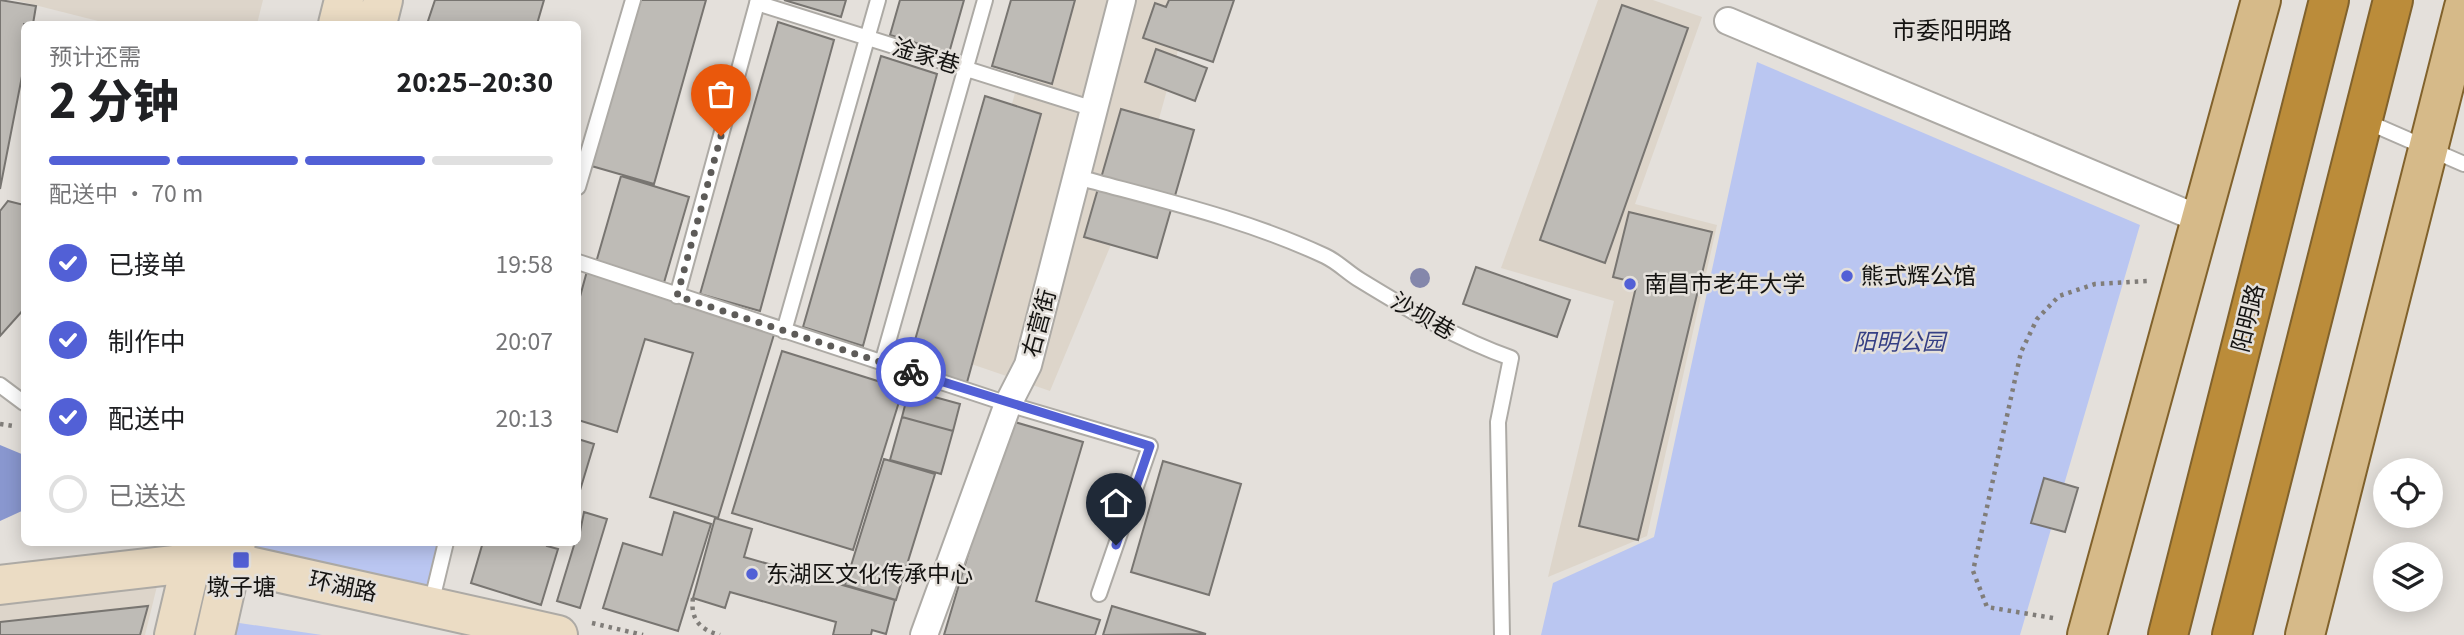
<!DOCTYPE html>
<html lang="zh">
<head>
<meta charset="utf-8">
<style>
  :root { --surface:#fff; --page:#f2f2f2; --text:#202124; --muted:#757577; --line:#e0e0e0; --accent:#5260d6 }
  body { margin:0; font-family:Georgia,"Noto Sans SC",serif; background:var(--page); color:var(--text); height:100vh; display:flex; flex-direction:column; font-size:26px; white-space:nowrap }
  * { box-sizing:border-box; margin:0 }
  p { font-size:23px; color:var(--muted) }
  .icon { flex:none; width:38px; height:38px; fill:none; stroke:currentColor; stroke-width:2; stroke-linecap:round; stroke-linejoin:round }
  .map { position:relative; flex:1; overflow:hidden }
  .sheet { position:absolute; left:21px; top:21px; width:560px; height:525px; display:flex; flex-direction:column; background:var(--surface); border-radius:10px; box-shadow:0 4px 18px #0003 }
  .sheet>* { flex:none }
  .buttons { position:absolute; left:2373px; top:458px; display:grid; gap:14px }
  .buttons a { display:grid; place-items:center; width:70px; height:70px; border-radius:50%; background:var(--surface); box-shadow:0 4px 18px #0003; font-size:35px }
  .pin { position:absolute; display:grid; place-items:center; width:60px; height:60px; color:#fff; margin:-72px -30px; border-radius:50% 50% 50% 0; rotate:-45deg; box-shadow:0 0 7px #0007 }
  .pin .icon { rotate:45deg }
  .courier { position:absolute; display:grid; place-items:center; width:70px; height:70px; margin:-35px; border:5px solid #5260d6; border-radius:50%; background:#fff; color:#222; box-shadow:0 2px 9px #0007 }
  .summary em { font-style:normal; font-weight:800 }
  .summary div { display:flex; flex-direction:column-reverse }
  .summary { display:flex; align-items:center; justify-content:space-between; height:119px; padding:0 28px }
  h1 { font-size:46px; font-weight:800; line-height:52px }
  .bar { display:grid; grid-template-columns:repeat(4,1fr); gap:10px 7px; align-content:center; height:84px; padding:0 28px }
  .bar i { height:9px; border-radius:5px; background:var(--line) }
  .bar .on { background:var(--accent) }
  .bar p { grid-column:span 4 }
  ol { padding:0 28px; list-style:none }
  li { display:flex; align-items:center; gap:21px; height:77px }
  li p { margin-inline-start:auto }
  li .icon { padding:7px; border-radius:50%; background:var(--accent); color:#fff; stroke-width:4 }
  li:last-child { color:var(--muted) }
  li i { width:38px; height:38px; border:4px solid var(--line); border-radius:50% }
  .map>svg:first-child { display:block }
  .built { fill:#ddd5ca }
  .green { fill:#bac6f1 }
  .water { fill:#8997cf }
  .building { fill:#bebbb6; stroke:#787571; stroke-width:2 }
  .lines { fill:none; stroke-linecap:round; stroke-linejoin:round }
  .lane-casing { stroke:#adaaa5; stroke-width:18 }
  .street-casing { stroke:#adaaa5; stroke-width:30 }
  .secondary-casing { stroke:#adaaa5; stroke-width:42 }
  .primary-casing { stroke:#81622c; stroke-width:42 }
  .highway-casing { stroke:#81622c; stroke-width:42 }
  .path { stroke:#807d79; stroke-width:4.5; stroke-dasharray:3.5 5; stroke-linecap:butt }
  .lane { stroke:#fff; stroke-width:14 }
  .street { stroke:#fff; stroke-width:26 }
  .secondary { stroke:#ebdcc4; stroke-width:38 }
  .primary { stroke:#d6ba89; stroke-width:38 }
  .highway { stroke:#bb8c3a; stroke-width:38 }
  .tree { fill:#8487ab }
  .done { stroke:#5d5b58; stroke-width:7; stroke-dasharray:0 12.6 }
  .route { stroke:#5260d6; stroke-width:9 }
  .poi-dot { fill:#5260d6; stroke:#e4e0db; stroke-width:2.5 }
  .labels { text-anchor:middle; stroke-width:5; stroke-linejoin:round; paint-order:stroke }
  .street-label { font-size:23px; fill:#141311; stroke:#e4e0db }
  .poi-label { font-size:23px; fill:#141311; stroke:#e4e0db; text-anchor:start }
  .park-label { font-size:23px; font-style:italic; fill:#353f84; stroke:#e4e0db }
  .neighbourhood-label { font-size:24px; fill:#141311; stroke:#e4e0db }
</style>
</head>
<body>
<div class="map">
<svg width="2464" height="635" viewBox="0 0 2464 635">
  <rect width="100%" height="100%" fill="#e4e0db"/>
  <path class="built" d="M 15,0 L 263,0 L 257,24 L 110,24 Z
    M 1041,0 L 1192,0 L 1150,151 L 1050,391 L 942,354 Z
    M 1598,0 L 1653,0 L 1702,17 L 1635,204 L 1717,225 L 1647,536 L 1548,577 L 1614,301 L 1501,268 Z
    M 158,582 L 145,635 L 0,635 L 0,600 Z"/>
  <path class="green" d="M 1757,62 L 2140,225 L 2020,635 L 1541,635 L 1553,583 L 1654,537 Z
    M 254,542 L 438,543 L 427,585 L 252,549 Z
    M 226,621 L 322,635 L 224,635 Z"/>
  <path class="water" d="M 0,445 L 24,455 L 24,510 L 0,521 Z"/>
  <path class="building" d="M 0,0 L 36,6 L 33,24 L 24,24 L 24,66 L 0,189 Z
    M 435,0 L 544,0 L 537,24 L 427,24 Z
    M 636,0 L 706,0 L 654,184 L 588,165 Z
    M 784,0 L 846,0 L 841,17 Z
    M 900,0 L 964,0 L 949,53 L 890,35 Z
    M 1011,0 L 1075,0 L 1052,84 L 992,66 Z
    M 1169,0 L 1234,0 L 1213,62 L 1143,38 L 1155,3 L 1166,7 Z
    M 1622,5 L 1688,28 L 1605,263 L 1540,240 Z
    M 778,22 L 834,40 L 760,311 L 700,294 Z
    M 1156,49 L 1207,68 L 1195,101 L 1145,82 Z
    M 881,56 L 937,74 L 863,346 L 803,327 Z
    M 985,96 L 1041,114 L 966,386 L 907,368 Z
    M 1121,109 L 1194,130 L 1157,258 L 1084,237 Z
    M 621,176 L 689,197 L 663,286 L 595,266 Z
    M 8,201 L 24,205 L 24,309 L 0,336 L 0,211 Z
    M 1629,212 L 1712,232 L 1638,540 L 1579,526 L 1637,283 L 1613,277 Z
    M 1476,267 L 1570,300 L 1557,337 L 1463,304 Z
    M 587,271 L 776,328 L 718,518 L 650,497 L 693,353 L 645,339 L 617,432 L 578,420 L 578,304 Z
    M 782,351 L 903,389 L 853,550 L 732,513 Z
    M 909,390 L 960,404 L 953,431 L 902,417 Z
    M 902,417 L 953,431 L 941,474 L 890,460 Z
    M 1008,420 L 1083,442 L 1036,601 L 1100,620 L 1095,635 L 944,635 Z
    M 578,439 L 594,444 L 578,497 Z
    M 884,459 L 935,474 L 896,600 L 845,585 Z
    M 1163,461 L 1241,484 L 1209,595 L 1131,572 Z
    M 2044,478 L 2078,488 L 2065,532 L 2031,523 Z
    M 584,512 L 607,519 L 580,608 L 557,601 L 575,542 L 578,542 Z
    M 674,512 L 711,524 L 678,631 L 603,608 L 623,543 L 662,555 Z
    M 715,518 L 752,529 L 744,557 L 895,600 L 886,634 L 872,630 L 871,635 L 833,635 L 836,622 L 730,592 L 725,608 L 693,598 Z
    M 483,542 L 548,542 L 547,546 L 558,549 L 541,605 L 471,583 Z
    M 148,606 L 140,635 L 0,635 L 0,622 Z
    M 1112,606 L 1206,634 L 1103,635 Z"/>
  <g class="lines">
    <g class="lane-casing">
      <path id="lane" d="M 757,3 L 1094,109
        M 2363,120 L 2464,164
        M 1077,177 C 1161,200 1246,219 1325,256 C 1338,262 1348,273 1360,280 C 1409,310 1457,339 1511,358 L 1498,422 L 1502,635
        M 578,187 L 633,0
        M 578,262 L 1008,404 L 1150,446 L 1099,594
        M 677,296 L 758,0
        M 784,331 L 878,0
        M 882,363 L 985,0
        M 0,385 L 24,403
        M 431,604 L 446,542"/>
    </g>
    <g class="street-casing">
      <path id="street" d="M 1728,21 L 2202,220
        M 924,635 L 1008,404 L 1028,365 L 1122,0"/>
    </g>
    <g class="secondary-casing">
      <path id="secondary" d="M 338,24 L 344,0
        M 377,24 L 383,0
        M 0,585 L 190,563 L 231,562 L 558,635
        M 174,635 L 196,542
        M 215,635 L 236,542"/>
    </g>
    <g class="primary-casing">
      <path id="primary" d="M 2087,635 L 2261,0
        M 2305,635 L 2464,7"/>
    </g>
    <g class="highway-casing">
      <path id="highway" d="M 2168,635 L 2329,0
        M 2232,635 L 2393,0"/>
    </g>
    <path class="path" d="M 0,424 L 13,426
      M 693,598 C 690,619 700,630 720,635
      M 2053,618 L 1987,607 L 1973,571 L 2021,352 L 2037,319 L 2059,296 L 2095,284 L 2147,281
      M 592,623 L 643,635"/>
    <use href="#lane" class="lane"/>
    <use href="#street" class="street"/>
    <use href="#secondary" class="secondary"/>
    <use href="#primary" class="primary"/>
    <use href="#highway" class="highway"/>
  </g>
  <circle class="tree" cx="1420" cy="278" r="10"/>
  <g class="lines">
    <path class="done" d="M 721,136 L 677,296 L 911,372"/>
    <path class="route" d="M 911,372 L 1150,446 L 1116,545"/>
  </g>
  <g class="poi-dot">
    <circle cx="1847" cy="276" r="7"/>
    <circle cx="1630" cy="284" r="7"/>
    <rect x="232" y="551" width="18" height="18" rx="3.5"/>
    <circle cx="752" cy="574" r="7"/>
  </g>
  <g class="labels">
    <g class="street-label">
      <text transform="translate(926 56) rotate(17)" y="8">淦家巷</text>
      <text transform="translate(1423 316) rotate(30)" y="8">沙坝巷</text>
      <text transform="translate(2248 318) rotate(-76)" y="8">阳明路</text>
      <text transform="translate(1039 323) rotate(-75)" y="8">右营街</text>
      <text transform="translate(343 586) rotate(12)" y="8">环湖路</text>
    </g>
    <g class="poi-label">
      <text x="1861" y="284">熊式辉公馆</text>
      <text x="1644" y="292">南昌市老年大学</text>
      <text x="766" y="582">东湖区文化传承中心</text>
      <text x="241" y="595" text-anchor="middle">墩子塘</text>
    </g>
    <g class="park-label">
      <text x="1899" y="350">阳明公园</text>
    </g>
    <g class="neighbourhood-label">
      <text x="1952" y="39">市委阳明路</text>
    </g>
  </g>
</svg>
<div class="buttons">
<a><svg class="icon" aria-label="locate" viewBox="0 0 24 24"><circle cx="12" cy="12" r="6"/><path d="M12 2v4M12 18v4M2 12h4M18 12h4"/></svg></a>
<a><svg class="icon" aria-label="layers" viewBox="0 0 24 24"><path d="M12 4l9 5-9 5-9-5zM3 14l9 5 9-5"/></svg></a>
</div>
<div class="pin" style="left:721px;top:136px;background:#ea580c"><svg class="icon" aria-label="bag" viewBox="0 0 24 24"><path d="M5 8h14l-1 12H6zM9 8a3 3 0 0 1 6 0"/></svg></div>
<div class="pin" style="left:1116px;top:545px;background:#1f2937"><svg class="icon" aria-label="home" viewBox="0 0 24 24"><path d="M3 11l9-7 9 7M6 9v11h12V9"/></svg></div>
<div class="courier" style="left:911px;top:372px"><svg class="icon" aria-label="bike" viewBox="0 0 24 24"><circle cx="6" cy="16" r="4"/><circle cx="18" cy="16" r="4"/><path d="M6 16l4-8h5l3 8M10 8l3 8H6M13 5h3"/></svg></div>
<section class="sheet">
<div class="summary"><div><h1>2 分钟</h1><p>预计还需</p></div><em>20:25–20:30</em></div>
<div class="bar"><i class="on"></i><i class="on"></i><i class="on"></i><i></i><p>配送中 · 70 m</p></div>
<ol>
<li><svg class="icon" aria-label="check" viewBox="0 0 24 24"><path d="M5 12l5 5 9-10"/></svg>已接单<p>19:58</p></li>
<li><svg class="icon" aria-label="check" viewBox="0 0 24 24"><path d="M5 12l5 5 9-10"/></svg>制作中<p>20:07</p></li>
<li><svg class="icon" aria-label="check" viewBox="0 0 24 24"><path d="M5 12l5 5 9-10"/></svg>配送中<p>20:13</p></li>
<li><i></i>已送达</li>
</ol>
</section>
</div>
</body>
</html>
